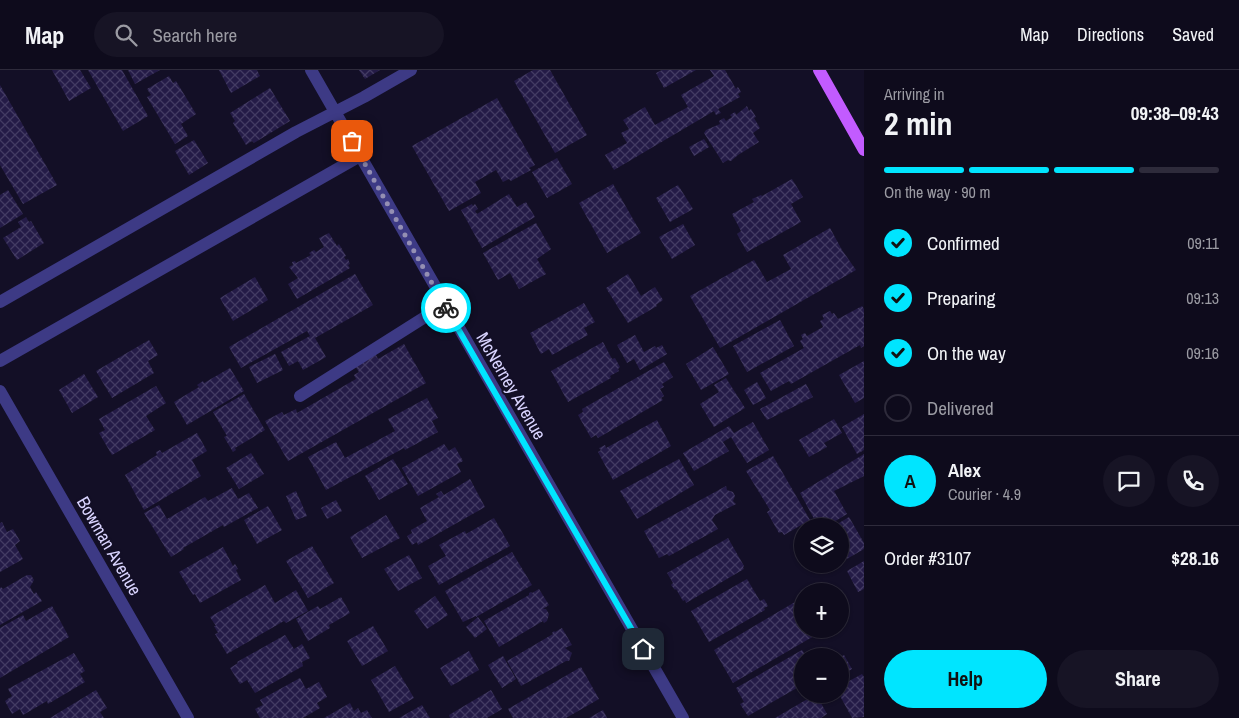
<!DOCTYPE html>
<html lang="en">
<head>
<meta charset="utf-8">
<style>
  :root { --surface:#0e0b1c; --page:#171425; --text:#f1f3f6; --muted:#9b9ba3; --line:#2e2b3b; --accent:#00e5ff }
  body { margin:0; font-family:"Archivo Narrow",sans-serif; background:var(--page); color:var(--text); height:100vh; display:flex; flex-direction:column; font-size:19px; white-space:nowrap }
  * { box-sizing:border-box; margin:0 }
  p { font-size:16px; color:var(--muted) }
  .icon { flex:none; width:28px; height:28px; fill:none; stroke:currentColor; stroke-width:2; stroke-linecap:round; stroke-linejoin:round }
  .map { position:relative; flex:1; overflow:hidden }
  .side { display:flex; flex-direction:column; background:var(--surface); width:375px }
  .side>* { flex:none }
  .controls { position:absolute; left:794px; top:448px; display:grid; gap:10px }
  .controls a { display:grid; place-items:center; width:55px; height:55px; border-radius:50%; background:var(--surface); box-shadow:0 1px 4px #0004,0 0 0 1px var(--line); font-size:25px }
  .pin { position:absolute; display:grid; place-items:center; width:42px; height:42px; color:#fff; margin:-21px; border-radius:10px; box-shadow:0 2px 8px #0006 }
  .courier { position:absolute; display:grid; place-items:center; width:50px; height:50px; margin:-25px; border:4px solid #00e5ff; border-radius:50%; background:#fff; color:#222; box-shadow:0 1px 6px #0007 }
  .summary em { font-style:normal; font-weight:700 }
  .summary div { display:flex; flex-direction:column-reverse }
  .summary { display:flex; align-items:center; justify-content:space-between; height:85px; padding:0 20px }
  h1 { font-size:32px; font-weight:700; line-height:38px }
  .bar { display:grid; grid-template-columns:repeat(4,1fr); gap:8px 5px; align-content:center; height:60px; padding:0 20px }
  .bar i { height:6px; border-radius:4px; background:var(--line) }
  .bar .on { background:var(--accent) }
  .bar p { grid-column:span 4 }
  .line { display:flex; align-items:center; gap:12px; padding:0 20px; border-top:1px solid var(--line) }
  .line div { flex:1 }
  .round { display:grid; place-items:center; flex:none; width:52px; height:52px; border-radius:26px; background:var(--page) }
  ol { padding:0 20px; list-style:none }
  li { display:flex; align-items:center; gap:15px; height:55px }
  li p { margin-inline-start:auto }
  li .icon { padding:5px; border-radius:50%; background:var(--accent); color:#111; stroke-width:4 }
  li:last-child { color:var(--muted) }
  li i { width:28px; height:28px; border:2px solid var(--line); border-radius:50% }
  .button { display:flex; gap:10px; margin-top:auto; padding:10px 20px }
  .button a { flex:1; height:58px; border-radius:30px; background:var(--accent); color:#111; font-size:20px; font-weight:700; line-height:58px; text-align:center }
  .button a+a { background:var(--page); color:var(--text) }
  header { display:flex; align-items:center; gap:30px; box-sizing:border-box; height:70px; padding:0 25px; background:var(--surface); border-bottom:1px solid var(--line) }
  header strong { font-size:24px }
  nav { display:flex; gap:28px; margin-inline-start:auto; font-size:18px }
  .search { width:350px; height:45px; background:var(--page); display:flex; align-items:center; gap:12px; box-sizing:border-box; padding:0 18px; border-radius:28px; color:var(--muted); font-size:19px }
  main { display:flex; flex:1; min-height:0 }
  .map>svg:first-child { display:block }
  .building { fill:url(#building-cross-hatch) }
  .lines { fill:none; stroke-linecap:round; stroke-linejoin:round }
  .minor { stroke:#3d3a85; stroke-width:12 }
  .major { stroke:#c25bff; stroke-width:12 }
  .done { stroke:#948fb3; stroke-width:5; stroke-dasharray:0 9 }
  .route { stroke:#00e5ff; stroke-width:6 }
  .labels { text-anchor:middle; stroke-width:4; stroke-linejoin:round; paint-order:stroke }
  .street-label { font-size:18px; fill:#d9d4ff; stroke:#130f26 }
</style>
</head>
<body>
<header>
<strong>Map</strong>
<div class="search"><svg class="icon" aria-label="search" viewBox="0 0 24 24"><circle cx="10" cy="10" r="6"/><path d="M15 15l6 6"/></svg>Search here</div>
<nav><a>Map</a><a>Directions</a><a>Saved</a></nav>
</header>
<main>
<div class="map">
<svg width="864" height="648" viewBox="0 0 864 648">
  <defs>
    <pattern id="building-cross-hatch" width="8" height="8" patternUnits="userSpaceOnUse" patternTransform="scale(1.25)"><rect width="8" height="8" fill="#241b47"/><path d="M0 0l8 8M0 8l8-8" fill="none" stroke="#433b63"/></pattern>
  </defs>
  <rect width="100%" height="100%" fill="#130f26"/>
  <path class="building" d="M 52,0 L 80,0 L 91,18 L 69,31 Z
    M 88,0 L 122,0 L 148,46 L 123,61 Z
    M 128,0 L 160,0 L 135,14 Z
    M 219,0 L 257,0 L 260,6 L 231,23 Z
    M 359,0 L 380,0 L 365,9 Z
    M 533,0 L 550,0 L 587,65 L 555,83 L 514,11 Z
    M 662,0 L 696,0 L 664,18 L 656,3 Z
    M 710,0 L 725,0 L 736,19 L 738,17 L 741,22 L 738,24 L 740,27 L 718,39 L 721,43 L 716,45 L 714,41 L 614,100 L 605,85 L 627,73 L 621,63 L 629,59 L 623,50 L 645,37 L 655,55 L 688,37 L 681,25 L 714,6 Z
    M 169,6 L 173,13 L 176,11 L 196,44 L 181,54 L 188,66 L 175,74 L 147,27 L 151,25 L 147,19 Z
    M 0,15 L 57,115 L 23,134 L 0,95 Z
    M 270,18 L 290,51 L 254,73 L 252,71 L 246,75 L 233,53 L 235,51 L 230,43 Z
    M 497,28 L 535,95 L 529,98 L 531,100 L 511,111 L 509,109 L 503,112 L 496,100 L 475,112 L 481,123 L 449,141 L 412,76 Z
    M 747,36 L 749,41 L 751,39 L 756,47 L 754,48 L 760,58 L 753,63 L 759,72 L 738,85 L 731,91 L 728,90 L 723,93 L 704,63 L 706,60 L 720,54 L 719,51 L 724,48 L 726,51 L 732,47 L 730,45 L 735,42 L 736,45 Z
    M 704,69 L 709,77 L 694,86 L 689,77 Z
    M 194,70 L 208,93 L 189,105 L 175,81 Z
    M 557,88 L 572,114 L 547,128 L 532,102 Z
    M 792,109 L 803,127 L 791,134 L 801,152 L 747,182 L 737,164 L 741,161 L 732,144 L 754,132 L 752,129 L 761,125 L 762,126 Z
    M 613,114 L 641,163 L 607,183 L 579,133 Z
    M 678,115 L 693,139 L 670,152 L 656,128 Z
    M 8,120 L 23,144 L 0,158 L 0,125 Z
    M 509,124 L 517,137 L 526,132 L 535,147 L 482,178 L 461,140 L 472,134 L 473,136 L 475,134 L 478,139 L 475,141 L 477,144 Z
    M 26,147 L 29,152 L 31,151 L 44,173 L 17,190 L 3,168 L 21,157 L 18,152 Z
    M 536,153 L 551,179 L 537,189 L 546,204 L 519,219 L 510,203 L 498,210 L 483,183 Z
    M 683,154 L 695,175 L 672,189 L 659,167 Z
    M 830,158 L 842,180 L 856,200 L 720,278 L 690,226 L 754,190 L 767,212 L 791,199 L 783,185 Z
    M 329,163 L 337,176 L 339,174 L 346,186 L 344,187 L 346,190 L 348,189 L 350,194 L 348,195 L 350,198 L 297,229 L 288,214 L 298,208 L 289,197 L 293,195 L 292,192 L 295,191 L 296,193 L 311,185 L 309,183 L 314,180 L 316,182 L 324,177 L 319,168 Z
    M 355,204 L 373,235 L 315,268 L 326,287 L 303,300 L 298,291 L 289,296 L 281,282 L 310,266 L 307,261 L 241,298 L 229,277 Z
    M 628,204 L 641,226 L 655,217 L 663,230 L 656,235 L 657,236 L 628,253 L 606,218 Z
    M 255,207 L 268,230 L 233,251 L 220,228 Z
    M 584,233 L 595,252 L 584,258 L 588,265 L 552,285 L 549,279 L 541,284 L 530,263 Z
    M 862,236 L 864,239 L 864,276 L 861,278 L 860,275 L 791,314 L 789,311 L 771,321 L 760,303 L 804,278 L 800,271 L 803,269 L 801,265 L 805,263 L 807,266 L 823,257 L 820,251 L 824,249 L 822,245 L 830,241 L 832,244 L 834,243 L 838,249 Z
    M 780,250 L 794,276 L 747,302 L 733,276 Z
    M 635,265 L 644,282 L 655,276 L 656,278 L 662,275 L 667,284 L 640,300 L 634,289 L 627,293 L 617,275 Z
    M 149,270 L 158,285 L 148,291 L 154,303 L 112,328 L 96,301 Z
    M 603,272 L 612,289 L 615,288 L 620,297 L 618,299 L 619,301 L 610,306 L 611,308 L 568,332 L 551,301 Z
    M 404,274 L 426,313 L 288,391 L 265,351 L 282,342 L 284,345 L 296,339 L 297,343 L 356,309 L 354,305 L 359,302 L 355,296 L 376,285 L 378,289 Z
    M 713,277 L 729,304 L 701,320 L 686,294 Z
    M 275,284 L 283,300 L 257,313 L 249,297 Z
    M 864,291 L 864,328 L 855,333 L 839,305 Z
    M 664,292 L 673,307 L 662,314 L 664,317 L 660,319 L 664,326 L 661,328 L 663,330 L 598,368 L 596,365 L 591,368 L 578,345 L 583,342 L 582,339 Z
    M 230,298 L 244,321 L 187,355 L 174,332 L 199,317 L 197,315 L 203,311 L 204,313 Z
    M 84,304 L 98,327 L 72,343 L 59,320 Z
    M 726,308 L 745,338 L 714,357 L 700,334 L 719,322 L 714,315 Z
    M 757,312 L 766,328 L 753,335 L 744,320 Z
    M 806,314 L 813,327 L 767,350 L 760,339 Z
    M 156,316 L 166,333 L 146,346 L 155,360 L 112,385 L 99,363 L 105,360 L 99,349 Z
    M 244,324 L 265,360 L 235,378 L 236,380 L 233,382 L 224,367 L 227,366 L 213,342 Z
    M 427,328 L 438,348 L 432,351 L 438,362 L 405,380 L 404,378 L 326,420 L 308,387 L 336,372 L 345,388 L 395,361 L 388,349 Z
    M 864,344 L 864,380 L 857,384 L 842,357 Z
    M 834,349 L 842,363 L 824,373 L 827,377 L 809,387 L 799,370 Z
    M 657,350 L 671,376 L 613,410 L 598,382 L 601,380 L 599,378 L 605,375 L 606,378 Z
    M 753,352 L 769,380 L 747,393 L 731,367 L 723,372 L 729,381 L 694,401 L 683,383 L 729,356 L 734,363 Z
    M 197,363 L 207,381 L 192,390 L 201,406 L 144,440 L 125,405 L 157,385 L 156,382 L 160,380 L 162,383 Z
    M 444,374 L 449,381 L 455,377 L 463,391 L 457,394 L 461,402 L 418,426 L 402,398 Z
    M 251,383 L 264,404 L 239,419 L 226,398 Z
    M 864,384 L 864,406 L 834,421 L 847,444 L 827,456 L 818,456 L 800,423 Z
    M 773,386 L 810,450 L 784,465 L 782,462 L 779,463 L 767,442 L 770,440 L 746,401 Z
    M 393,389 L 408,414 L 379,430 L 365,406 Z
    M 679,389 L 694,415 L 637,449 L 620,421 Z
    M 470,409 L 485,437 L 418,475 L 417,472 L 412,475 L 407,466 L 412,463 L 411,460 L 427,451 L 420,438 L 439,427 L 436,424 L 441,421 L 444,425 Z
    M 726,416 L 727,420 L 733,422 L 735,426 L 733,431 L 736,434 L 715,445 L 712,450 L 718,459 L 669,486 L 667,484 L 659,488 L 644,461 Z
    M 232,418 L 238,429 L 249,423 L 258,438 L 224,457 L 223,455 L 183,478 L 184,479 L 171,487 L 144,443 L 159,435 L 167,449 L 205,427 L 208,431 Z
    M 296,421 L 307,446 L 296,450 L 286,426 Z
    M 336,430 L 342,441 L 327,449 L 321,438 Z
    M 268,436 L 282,460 L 257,474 L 244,450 Z
    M 386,445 L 400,468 L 362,488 L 350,467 Z
    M 849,447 L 864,473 L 864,479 L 840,493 L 840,456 L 834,456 Z
    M 494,448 L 510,476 L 439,515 L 428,496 L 446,486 L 439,475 L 465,461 L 466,464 Z
    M 2,452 L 7,462 L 13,459 L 20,471 L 15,475 L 23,489 L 0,502 L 0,453 Z
    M 728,468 L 744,496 L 743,497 L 744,499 L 686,533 L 685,530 L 683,531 L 676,519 L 675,520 L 671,515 L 673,513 L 667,503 Z
    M 312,476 L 334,513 L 308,528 L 286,491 Z
    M 223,477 L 233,496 L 235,494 L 238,499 L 236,500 L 241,510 L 200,533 L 195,524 L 193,525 L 179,502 Z
    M 512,482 L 532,515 L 476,547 L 476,546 L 463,552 L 445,521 Z
    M 409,485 L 422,508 L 398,521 L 384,499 Z
    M 864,491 L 864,519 L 858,522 L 847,501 Z
    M 27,505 L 31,505 L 34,510 L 30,517 L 34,524 L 36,522 L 42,531 L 0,555 L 0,518 L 1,517 L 3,519 Z
    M 747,509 L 760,531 L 764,529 L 768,536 L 764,538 L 765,540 L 709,572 L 691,541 Z
    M 265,515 L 275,533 L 296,520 L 308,541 L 286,553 L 284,551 L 227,584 L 215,564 L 218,563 L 214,556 L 216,556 L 210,547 Z
    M 539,519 L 549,535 L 543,539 L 546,539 L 549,544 L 547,551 L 544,553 L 543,551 L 499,577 L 484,551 L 529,525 L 529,523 L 531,522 L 532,523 Z
    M 435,526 L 448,545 L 427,559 L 414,541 Z
    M 341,527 L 350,543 L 329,555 L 330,558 L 308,571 L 296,549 L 318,536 L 320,539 Z
    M 800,529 L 802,533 L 802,559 L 826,559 L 733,613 L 714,580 Z
    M 52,536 L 69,567 L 0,608 L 0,558 L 23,545 L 26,551 Z
    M 478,547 L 487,559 L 475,568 L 466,557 Z
    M 373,556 L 388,581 L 362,596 L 347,571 Z
    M 562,558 L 572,575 L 565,578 L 572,583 L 569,591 L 566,591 L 521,616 L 507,591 L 553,564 L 552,563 L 554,561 L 555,562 Z
    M 285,565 L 294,579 L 302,574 L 310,588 L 302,592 L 303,596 L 255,623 L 247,610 L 240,614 L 230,598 L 238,593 L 237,592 Z
    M 802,580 L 806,586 L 802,586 L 802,609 L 799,611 L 802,615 L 748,646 L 740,634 L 744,632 L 736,618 Z
    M 469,581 L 479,600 L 451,616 L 440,598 Z
    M 74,583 L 85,601 L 80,604 L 85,612 L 48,634 L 47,631 L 23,645 L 20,639 L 12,644 L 5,631 L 12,626 L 8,619 Z
    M 844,585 L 852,599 L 840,606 L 840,587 Z
    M 503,586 L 516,609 L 502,618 L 488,595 Z
    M 395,596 L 414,628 L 389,642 L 371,610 Z
    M 581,597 L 599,629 L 566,648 L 513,648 L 508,639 Z
    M 862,604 L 864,607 L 864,647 L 852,648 L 839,624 L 840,624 L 840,616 Z
    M 300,608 L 306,619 L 319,612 L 327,627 L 317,633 L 320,638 L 303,648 L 260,648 L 255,639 L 263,635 L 260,630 Z
    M 96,620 L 107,638 L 100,642 L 104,648 L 50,648 Z
    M 491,620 L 502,639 L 487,648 L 450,648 L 449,645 Z
    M 816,624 L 827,644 L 821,648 L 775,648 Z
    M 350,633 L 354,641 L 358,638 L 361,643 L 367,640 L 372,648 L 324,648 Z
    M 422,635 L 430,648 L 399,648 Z
    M 603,640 L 607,648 L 589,648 Z"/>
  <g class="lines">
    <path class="minor" d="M 311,0 L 683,648
      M 0,232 L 296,62 L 364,27 L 411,0
      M 0,291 L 360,86
      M 0,321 L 188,648
      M 300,326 L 444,235"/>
    <path class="major" d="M 819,0 L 864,80"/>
  </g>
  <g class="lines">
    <path class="done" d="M 352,71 L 446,238"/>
    <path class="route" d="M 446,238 L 643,579"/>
  </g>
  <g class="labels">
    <g class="street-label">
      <text transform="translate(511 316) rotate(60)" y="6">McNerney Avenue</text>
      <text transform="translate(109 476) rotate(60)" y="6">Bowman Avenue</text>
    </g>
  </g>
</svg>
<div class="controls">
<a><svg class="icon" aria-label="layers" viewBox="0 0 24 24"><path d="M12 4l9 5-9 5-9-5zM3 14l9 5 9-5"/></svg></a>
<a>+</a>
<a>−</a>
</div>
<div class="pin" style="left:352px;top:71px;background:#ea580c"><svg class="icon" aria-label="bag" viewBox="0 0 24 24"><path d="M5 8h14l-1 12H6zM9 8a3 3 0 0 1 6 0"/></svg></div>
<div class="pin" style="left:643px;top:579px;background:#1f2937"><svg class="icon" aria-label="home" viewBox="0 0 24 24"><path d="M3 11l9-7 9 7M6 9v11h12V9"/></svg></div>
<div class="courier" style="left:446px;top:238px"><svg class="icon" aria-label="bike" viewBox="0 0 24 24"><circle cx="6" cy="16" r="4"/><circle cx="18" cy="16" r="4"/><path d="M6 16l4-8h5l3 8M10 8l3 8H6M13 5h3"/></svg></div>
</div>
<section class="side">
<div class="summary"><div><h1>2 min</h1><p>Arriving in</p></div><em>09:38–09:43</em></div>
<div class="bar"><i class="on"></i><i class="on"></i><i class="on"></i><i></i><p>On the way · 90 m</p></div>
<ol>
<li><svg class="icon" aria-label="check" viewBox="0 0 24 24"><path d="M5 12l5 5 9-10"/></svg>Confirmed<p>09:11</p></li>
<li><svg class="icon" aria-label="check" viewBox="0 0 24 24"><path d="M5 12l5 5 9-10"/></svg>Preparing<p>09:13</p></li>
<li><svg class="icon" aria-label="check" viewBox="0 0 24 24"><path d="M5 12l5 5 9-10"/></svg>On the way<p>09:16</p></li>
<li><i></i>Delivered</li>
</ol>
<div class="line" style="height:90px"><b class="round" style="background:var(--accent);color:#111">A</b><div><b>Alex</b><p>Courier · 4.9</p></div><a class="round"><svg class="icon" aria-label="chat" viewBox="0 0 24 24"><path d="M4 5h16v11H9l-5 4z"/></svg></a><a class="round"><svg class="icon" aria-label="phone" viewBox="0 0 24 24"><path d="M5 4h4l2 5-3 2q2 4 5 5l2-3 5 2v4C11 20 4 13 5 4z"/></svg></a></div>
<div class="line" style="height:65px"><div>Order #3107</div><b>$28.16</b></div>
<div class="button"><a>Help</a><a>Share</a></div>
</section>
</main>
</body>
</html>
